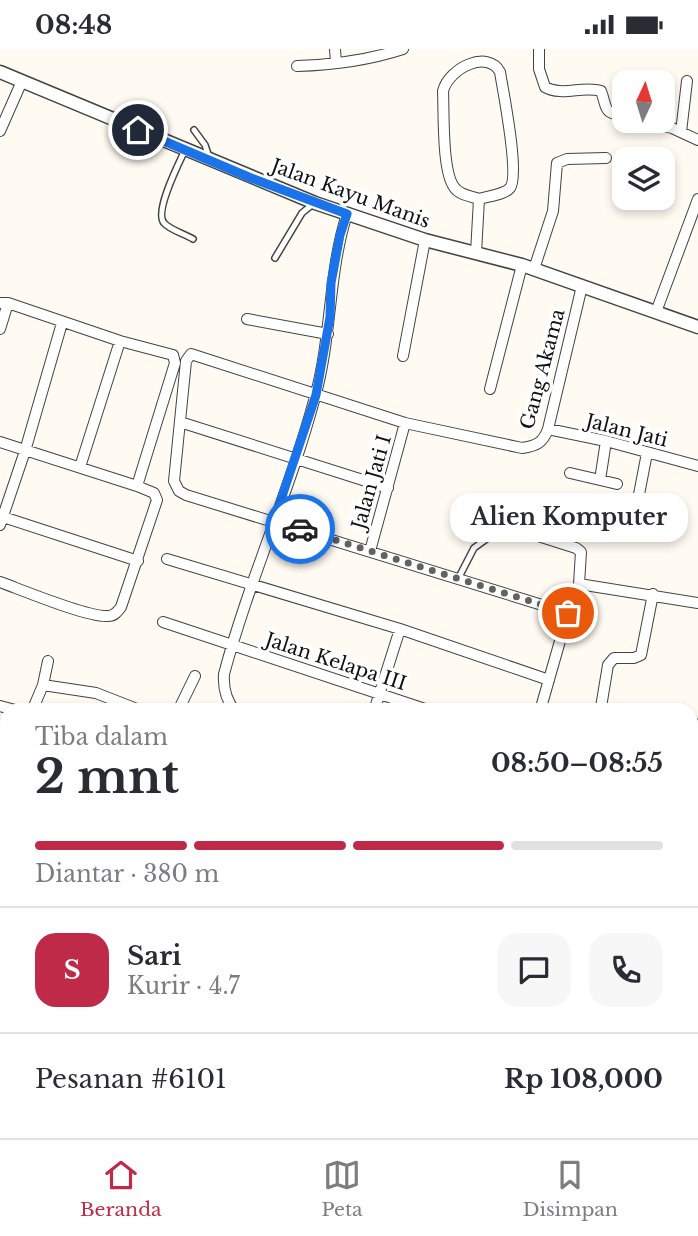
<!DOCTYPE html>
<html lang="id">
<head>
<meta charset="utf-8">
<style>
  :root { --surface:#fff; --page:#f7f7f7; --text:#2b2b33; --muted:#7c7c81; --line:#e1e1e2; --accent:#be2a47 }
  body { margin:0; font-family:"Libre Baskerville",serif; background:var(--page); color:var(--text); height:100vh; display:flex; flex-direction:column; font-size:26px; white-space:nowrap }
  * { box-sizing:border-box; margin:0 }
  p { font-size:23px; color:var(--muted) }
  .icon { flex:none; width:38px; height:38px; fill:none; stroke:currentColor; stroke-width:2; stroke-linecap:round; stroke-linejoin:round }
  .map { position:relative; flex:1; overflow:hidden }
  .details { position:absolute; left:0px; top:654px; width:698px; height:436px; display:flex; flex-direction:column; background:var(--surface); border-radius:21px 21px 0 0; box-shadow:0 4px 10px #0003 }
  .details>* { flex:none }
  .needle { width:46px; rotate:4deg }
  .buttons { position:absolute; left:612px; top:21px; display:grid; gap:14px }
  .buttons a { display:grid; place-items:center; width:63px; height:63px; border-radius:14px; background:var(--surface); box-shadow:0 4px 10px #0003; font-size:35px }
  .pin { position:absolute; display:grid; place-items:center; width:60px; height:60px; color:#fff; margin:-30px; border:4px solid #fff; border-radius:50%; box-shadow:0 2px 7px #0007 }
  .courier { position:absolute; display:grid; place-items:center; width:70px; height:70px; margin:-35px; border:5px solid #1a73e8; border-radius:50%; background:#fff; color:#222; box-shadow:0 2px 9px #0007 }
  .bubble { position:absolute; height:49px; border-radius:21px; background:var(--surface); box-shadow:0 4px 10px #0003; font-size:23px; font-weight:700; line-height:49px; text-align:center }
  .summary em { font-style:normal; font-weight:700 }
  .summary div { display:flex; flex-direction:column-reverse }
  .summary { display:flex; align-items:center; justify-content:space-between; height:119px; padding:0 35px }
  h1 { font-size:46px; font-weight:700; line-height:52px }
  .bar { display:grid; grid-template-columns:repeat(4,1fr); gap:10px 7px; align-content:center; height:84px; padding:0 35px }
  .bar i { height:9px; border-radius:5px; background:var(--line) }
  .bar .current { background:var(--accent) }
  .bar p { grid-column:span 4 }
  .line { display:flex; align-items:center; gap:18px; padding:0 35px; border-top:2px solid var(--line) }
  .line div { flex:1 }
  .round { display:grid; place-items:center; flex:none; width:74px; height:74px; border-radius:21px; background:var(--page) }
  .status { display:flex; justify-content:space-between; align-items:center; height:49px; padding:0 35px; background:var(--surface); direction:ltr }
  .status svg { height:19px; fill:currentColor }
  .menu { display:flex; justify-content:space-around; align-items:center; height:98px; border-top:2px solid var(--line); background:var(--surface); font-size:19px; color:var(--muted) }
  .menu a { display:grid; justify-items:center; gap:4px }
  .menu .current { color:var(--accent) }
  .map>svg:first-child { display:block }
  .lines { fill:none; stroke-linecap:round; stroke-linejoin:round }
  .service-casing { stroke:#434343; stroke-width:8 }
  .minor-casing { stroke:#434343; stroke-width:12 }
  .tertiary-casing { stroke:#434343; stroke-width:15 }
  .secondary-casing { stroke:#323232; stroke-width:17 }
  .service { stroke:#fff; stroke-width:5 }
  .minor { stroke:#fff; stroke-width:10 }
  .tertiary { stroke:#fff; stroke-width:12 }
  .secondary { stroke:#fde9b0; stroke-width:14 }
  .done { stroke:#64625f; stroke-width:7; stroke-dasharray:0 12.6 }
  .route { stroke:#1a73e8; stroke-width:9 }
  .labels { text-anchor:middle; stroke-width:7; stroke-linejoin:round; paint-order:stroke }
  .street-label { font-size:19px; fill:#101010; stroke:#fff }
</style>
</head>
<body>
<div class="status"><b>08:48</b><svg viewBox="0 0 49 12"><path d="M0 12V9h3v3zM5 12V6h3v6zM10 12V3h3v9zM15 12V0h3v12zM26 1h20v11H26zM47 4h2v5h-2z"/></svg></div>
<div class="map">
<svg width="698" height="1089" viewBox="0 0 698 1089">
  <rect width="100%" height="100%" fill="#fffbf3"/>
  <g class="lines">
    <g class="service-casing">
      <path id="service" d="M 194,81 L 205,96 L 209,108
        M 185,101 C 179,114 154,163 164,174 C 170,181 185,185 193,190
        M 275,209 L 302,164 L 313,155
        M 458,530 L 474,499 L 492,486"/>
    </g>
    <g class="minor-casing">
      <path id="minor" d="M 335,0 L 336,14
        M 539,0 L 539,20 L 545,38 C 562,48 583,36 601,42 C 608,61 602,63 625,68
        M 297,17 C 333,16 369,11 403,0
        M 641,72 L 672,79 L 698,91
        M 0,82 L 22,32
        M 681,83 L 687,32
        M 476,204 L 479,150 C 488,147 504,146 510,139 C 520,126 503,42 500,23 C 488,0 449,19 443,42 C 444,64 442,122 454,138 C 459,146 470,147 479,150
        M 534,220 L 553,162 L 557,114 L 567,110 L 606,109
        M 0,254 L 8,254 L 120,292 L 173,306 L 175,314 L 137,437
        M 656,263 L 698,150
        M 247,270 L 328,285
        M 0,280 L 8,254
        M 403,307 L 425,191
        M 490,340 L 522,216
        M 180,373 L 388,439
        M 548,380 L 606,392 L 698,417
        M 606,392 L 600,431 L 617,435
        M 0,393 L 137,437 L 154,444 L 157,451 L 121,558 C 118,562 115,567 108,567 C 89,569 22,541 0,533
        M 80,418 L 120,292
        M 570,424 L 600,431
        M 636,461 L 647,404
        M 0,467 L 138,512
        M 0,476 L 25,402 L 62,274
        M 535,486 L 576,499 L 581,503 L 579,535
        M 370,502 L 405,374
        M 167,510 L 400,580 L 549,631
        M 568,564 L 186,446 L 179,442 L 174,432 L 186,312 L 191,305 L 405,374 L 522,399 C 536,397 543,394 548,380 L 582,237
        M 163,573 L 431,662
        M 43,636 L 48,612
        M 0,657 L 19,662
        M 32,662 L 43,636 L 96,644 L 142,662
        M 178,662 L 195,627
        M 235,662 C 226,651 223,639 224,625 C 249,531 290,442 315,348 C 332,287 328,225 347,165
        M 374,662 L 400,580
        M 540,662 L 568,564 L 579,535 L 698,554
        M 606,662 L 601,658 L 608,616 L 614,609 L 634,609 L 641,606 L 653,545
        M 0,722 L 7,723
        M 0,794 L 7,796
        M 691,827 L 698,829
        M 0,890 L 7,874
        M 0,938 L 7,943
        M 695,1024 L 698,1012
        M 41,1083 L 41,1089
        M 209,1083 L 217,1089
        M 374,1083 L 381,1089
        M 578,1083 L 599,1089
        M 675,1083 L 698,1088
        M 133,1089 L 139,1083
        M 269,1089 L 273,1083
        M 427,1089 L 430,1083"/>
    </g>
    <g class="tertiary-casing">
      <path id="tertiary" d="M 0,23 L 315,154 L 425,191 L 522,216 L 698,278"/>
    </g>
    <g class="secondary-casing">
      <path id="secondary" d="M 691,715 L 698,678
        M 622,1089 L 623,1083"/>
    </g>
    <use href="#service" class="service"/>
    <use href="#minor" class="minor"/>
    <use href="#tertiary" class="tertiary"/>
    <use href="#secondary" class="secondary"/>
  </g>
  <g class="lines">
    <path class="done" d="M 300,480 L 568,564"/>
    <path class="route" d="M 138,81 L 251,129 L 347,165 L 340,186 L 331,234 L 330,268 L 316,346 L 274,471 L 300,480"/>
  </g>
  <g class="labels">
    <g class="street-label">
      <text transform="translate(351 144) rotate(20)" y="7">Jalan Kayu Manis</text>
      <text transform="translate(542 320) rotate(-75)" y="7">Gang Akama</text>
      <text transform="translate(627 381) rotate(14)" y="7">Jalan Jati</text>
      <text transform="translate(371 433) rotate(-74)" y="7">Jalan Jati I</text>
      <text transform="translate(336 612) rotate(18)" y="7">Jalan Kelapa III</text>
    </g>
  </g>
</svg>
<div class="buttons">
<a><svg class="needle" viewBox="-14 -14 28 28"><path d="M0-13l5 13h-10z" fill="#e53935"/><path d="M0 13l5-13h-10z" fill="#7c7c81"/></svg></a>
<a><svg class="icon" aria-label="layers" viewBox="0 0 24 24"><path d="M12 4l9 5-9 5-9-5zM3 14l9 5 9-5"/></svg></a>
</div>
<div class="pin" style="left:568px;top:564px;background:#ea580c"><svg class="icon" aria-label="bag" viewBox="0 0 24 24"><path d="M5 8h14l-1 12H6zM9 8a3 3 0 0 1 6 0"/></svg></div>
<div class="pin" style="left:138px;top:81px;background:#1f2937"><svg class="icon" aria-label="home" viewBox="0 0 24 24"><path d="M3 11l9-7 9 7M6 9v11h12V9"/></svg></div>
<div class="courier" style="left:300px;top:480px"><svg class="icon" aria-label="car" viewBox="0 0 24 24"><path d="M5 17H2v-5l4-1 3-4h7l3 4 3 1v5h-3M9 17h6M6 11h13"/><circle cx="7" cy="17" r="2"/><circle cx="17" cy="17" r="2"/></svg></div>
<div class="bubble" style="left:450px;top:444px;width:238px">Alien Komputer</div>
<section class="details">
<div class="summary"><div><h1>2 mnt</h1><p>Tiba dalam</p></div><em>08:50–08:55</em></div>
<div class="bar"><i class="current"></i><i class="current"></i><i class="current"></i><i></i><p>Diantar · 380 m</p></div>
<div class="line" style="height:126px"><b class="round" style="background:var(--accent);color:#fff">S</b><div><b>Sari</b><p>Kurir · 4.7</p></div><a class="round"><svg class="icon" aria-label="chat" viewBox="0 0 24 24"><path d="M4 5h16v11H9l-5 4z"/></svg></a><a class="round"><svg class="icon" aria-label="phone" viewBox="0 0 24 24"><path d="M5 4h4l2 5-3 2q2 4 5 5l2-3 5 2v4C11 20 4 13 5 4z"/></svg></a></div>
<div class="line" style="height:91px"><div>Pesanan #6101</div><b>Rp 108,000</b></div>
</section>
</div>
<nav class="menu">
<a class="current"><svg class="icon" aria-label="home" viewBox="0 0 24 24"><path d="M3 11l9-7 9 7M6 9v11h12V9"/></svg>Beranda</a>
<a><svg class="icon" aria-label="map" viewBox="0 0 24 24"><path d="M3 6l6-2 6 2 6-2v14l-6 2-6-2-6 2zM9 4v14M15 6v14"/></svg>Peta</a>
<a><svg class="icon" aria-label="saved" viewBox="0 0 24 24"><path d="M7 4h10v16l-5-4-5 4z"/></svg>Disimpan</a>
</nav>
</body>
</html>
